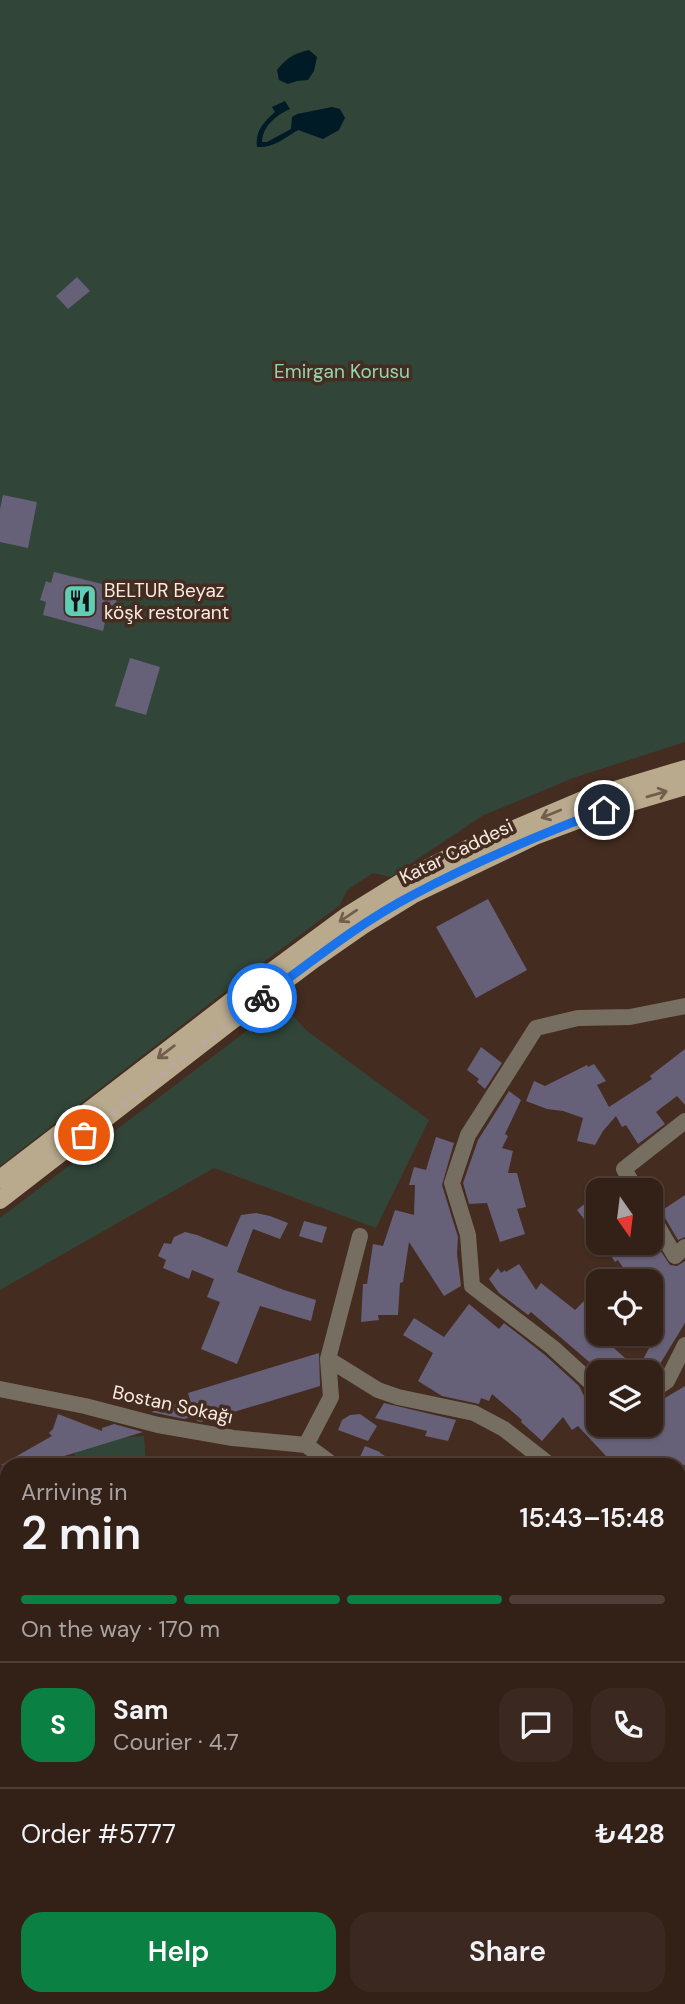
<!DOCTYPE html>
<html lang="en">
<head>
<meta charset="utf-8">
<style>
  :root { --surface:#332118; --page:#3b2921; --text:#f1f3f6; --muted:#a9a3a2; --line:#4e3e37; --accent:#0b8043 }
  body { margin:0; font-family:"DM Sans",sans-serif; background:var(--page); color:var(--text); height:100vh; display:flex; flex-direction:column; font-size:26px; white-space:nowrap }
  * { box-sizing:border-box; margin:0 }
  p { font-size:23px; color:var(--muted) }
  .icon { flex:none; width:38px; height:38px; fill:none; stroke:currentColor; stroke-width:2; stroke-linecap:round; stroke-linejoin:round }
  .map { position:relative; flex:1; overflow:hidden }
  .panel { position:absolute; left:0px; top:1458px; width:686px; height:548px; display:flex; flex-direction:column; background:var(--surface); border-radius:21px 21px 0 0; box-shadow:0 2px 5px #0004,0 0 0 2px var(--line) }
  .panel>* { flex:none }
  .needle { width:46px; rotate:166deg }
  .fabs { position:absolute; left:586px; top:1178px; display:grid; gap:14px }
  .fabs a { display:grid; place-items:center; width:77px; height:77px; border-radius:14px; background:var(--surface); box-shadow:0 2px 5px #0004,0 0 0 2px var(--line); font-size:35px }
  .pin { position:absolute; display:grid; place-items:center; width:60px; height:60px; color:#fff; margin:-30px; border:4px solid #fff; border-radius:50%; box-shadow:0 2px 7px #0007 }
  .courier { position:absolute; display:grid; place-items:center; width:70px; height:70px; margin:-35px; border:5px solid #1a73e8; border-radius:50%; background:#fff; color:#222; box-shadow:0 2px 9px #0007 }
  .headline em { font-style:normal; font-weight:600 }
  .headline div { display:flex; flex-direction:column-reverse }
  .headline { display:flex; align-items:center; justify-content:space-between; height:119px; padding:0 21px }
  h1 { font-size:46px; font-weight:600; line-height:52px }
  .bar { display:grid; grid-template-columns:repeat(4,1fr); gap:10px 7px; align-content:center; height:84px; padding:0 21px }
  .bar i { height:9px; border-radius:5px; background:var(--line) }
  .bar .on { background:var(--accent) }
  .bar p { grid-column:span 4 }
  .line { display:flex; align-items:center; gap:18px; padding:0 21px; border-top:2px solid var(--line) }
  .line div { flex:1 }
  .round { display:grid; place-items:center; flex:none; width:74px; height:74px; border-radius:21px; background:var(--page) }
  .action { display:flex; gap:14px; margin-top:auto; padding:14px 21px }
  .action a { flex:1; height:80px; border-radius:21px; background:var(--accent); color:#fff; font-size:28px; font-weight:600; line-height:80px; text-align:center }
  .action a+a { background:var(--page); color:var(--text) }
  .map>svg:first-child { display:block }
  .green { fill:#314539 }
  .water { fill:#001a26 }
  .building { fill:#676079 }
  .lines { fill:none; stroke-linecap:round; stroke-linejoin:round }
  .minor { stroke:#766f61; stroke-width:16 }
  .major { stroke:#b9aa8e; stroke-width:18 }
  .oneway { stroke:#735e4c }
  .done { stroke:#baa89e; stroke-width:7; stroke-dasharray:0 12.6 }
  .route { stroke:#1a73e8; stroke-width:9 }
  .labels { text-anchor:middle; stroke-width:7; stroke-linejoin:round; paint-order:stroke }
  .park-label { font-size:19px; fill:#97d4b1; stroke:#442c20 }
  .poi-label { font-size:19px; fill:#faeae2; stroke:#442c20; text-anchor:start }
  .street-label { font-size:19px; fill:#faeae2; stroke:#442c20 }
</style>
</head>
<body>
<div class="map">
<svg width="685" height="2004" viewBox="0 0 685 2004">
  <rect width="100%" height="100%" fill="#442c20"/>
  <path class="green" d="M 0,0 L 685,0 L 685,742 L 573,778 L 482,816 L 391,877 L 373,873 L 347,890 L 339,906 L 244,977 L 0,1166 Z
    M 282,1004 L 307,1031 L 429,1120 L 376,1228 L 214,1168 L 0,1290 L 0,1218 Z
    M 144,1436 L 146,1465 L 75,1465 L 74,1441 Z"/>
  <path class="water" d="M 309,50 L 317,57 L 314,71 L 308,80 L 297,81 L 288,84 L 279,80 L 277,70 C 288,57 293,54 309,50 Z
    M 285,101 L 290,109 C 275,116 263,126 262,142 L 267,142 L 291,129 L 292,117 L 297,114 L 332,107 L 340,109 L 345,118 L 339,130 L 323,139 L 298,130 C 284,138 274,148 257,147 C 255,131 263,123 275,112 L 272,107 Z
    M 0,1715 L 7,1717 L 7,1936 L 0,1942 Z"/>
  <path class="building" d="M 77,277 L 90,291 L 68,309 L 56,296 Z
    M 3,495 L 37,502 L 28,548 L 0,542 L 0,509 Z
    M 54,572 L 114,587 L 111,598 L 117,599 L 112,619 L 106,617 L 103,631 L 43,615 L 46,602 L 40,600 L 46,581 L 51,583 Z
    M 130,658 L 160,667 L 146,715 L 115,706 Z
    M 488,899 L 527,970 L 476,998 L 436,927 Z
    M 481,1047 L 502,1063 L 485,1089 L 477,1082 L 479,1079 L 467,1070 Z
    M 685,1049 L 685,1105 L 677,1096 L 656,1112 L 665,1124 L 638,1144 L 626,1125 L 622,1127 L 616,1116 L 603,1131 L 595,1145 L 577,1141 L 583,1118 L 563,1111 L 547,1109 L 526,1101 L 534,1081 L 545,1086 L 587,1065 L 588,1067 L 594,1064 L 606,1081 L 597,1085 L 609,1107 L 652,1079 L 650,1076 Z
    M 509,1091 L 521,1100 L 505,1134 L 508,1136 L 502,1148 L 513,1151 L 508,1173 L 517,1173 L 526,1207 L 517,1209 L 525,1234 L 500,1242 L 487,1203 L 469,1204 L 463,1183 L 478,1140 Z
    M 436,1137 L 454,1143 L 442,1185 L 458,1237 L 457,1254 L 461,1286 L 444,1296 L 409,1242 L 403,1282 L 400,1283 L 398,1315 L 378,1315 L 379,1320 L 361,1322 L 363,1284 L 367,1284 L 373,1244 L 383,1246 L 395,1210 L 414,1215 L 415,1185 L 409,1185 L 414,1167 L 426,1170 Z
    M 598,1193 L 598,1237 L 577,1210 Z
    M 685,1195 L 685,1237 L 678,1240 L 661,1211 Z
    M 256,1213 L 270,1216 L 288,1223 L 280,1239 L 253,1229 L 237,1272 L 284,1290 L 316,1300 L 311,1321 L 260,1306 L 237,1364 L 201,1349 L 220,1302 L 207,1297 L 214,1279 L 192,1270 L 189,1279 L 163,1268 L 166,1260 L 158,1256 L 164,1243 L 171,1244 L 174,1237 L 185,1232 L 197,1235 L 227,1247 L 241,1215 Z
    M 304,1221 L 327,1227 L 322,1243 L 299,1236 Z
    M 654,1241 L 670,1265 L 677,1266 L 685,1261 L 685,1323 L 655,1372 L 601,1372 L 531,1312 L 528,1315 L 499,1293 L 489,1279 L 498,1268 L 501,1273 L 505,1270 L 506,1272 L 519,1264 L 536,1290 L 541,1283 L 575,1310 L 598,1287 L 598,1329 L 596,1332 L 625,1358 L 639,1367 L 656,1335 L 651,1333 L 651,1330 L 658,1319 L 651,1311 L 651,1281 L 632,1281 L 618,1260 L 615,1262 L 602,1242 Z
    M 469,1304 L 499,1329 L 504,1323 L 545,1355 L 579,1386 L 598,1424 L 651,1424 L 651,1415 L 665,1416 L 660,1401 L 685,1386 L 685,1465 L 633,1465 L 606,1456 L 578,1426 L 572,1430 L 563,1417 L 542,1441 L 521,1422 L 522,1420 L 492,1394 L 489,1401 L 481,1398 L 479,1404 L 442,1396 L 418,1381 L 433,1353 L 403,1335 L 414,1318 L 444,1337 Z
    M 319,1353 L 320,1386 L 201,1422 L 197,1421 L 195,1416 L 184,1419 L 151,1412 L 190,1400 L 188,1393 Z
    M 384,1403 L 456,1420 L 448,1441 L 425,1436 L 427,1431 L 375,1418 Z
    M 58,1414 L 102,1431 L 102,1428 L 114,1424 L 143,1432 L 61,1457 L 60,1465 L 1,1465 L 52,1436 L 49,1433 L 53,1429 Z
    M 360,1414 L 377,1426 L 368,1441 L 338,1430 L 342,1420 L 350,1415 Z
    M 365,1446 L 380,1452 L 380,1453 L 400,1465 L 360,1465 L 362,1460 L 359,1459 Z"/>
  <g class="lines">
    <path class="minor" d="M 636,1190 L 624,1169 L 685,1121
      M 651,1215 L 675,1256 L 685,1247
      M 328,1359 L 378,1390 L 398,1397 L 474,1413 L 504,1429 L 550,1465
      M 0,1389 L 85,1406 L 158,1425 L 233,1438 L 306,1445 L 333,1465
      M 598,1389 L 552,1347 L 472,1286 L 468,1235 L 452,1183 L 468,1135 L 536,1028 L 578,1018 L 630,1017 L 685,1006
      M 651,1392 L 667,1381 L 685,1345
      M 306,1445 L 331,1397 L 328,1359 L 360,1236
      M 679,1733 L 685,1748
      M 679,1873 L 685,1858
      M 25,1998 L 28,2004
      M 211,1998 L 211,2004
      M 459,1998 L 469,2004
      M 366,2004 L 367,1998"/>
    <path class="major" d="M 0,1179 L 232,1001 L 347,916 L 410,877 L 458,853 L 585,799 L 685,769
      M 0,1200 L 230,1022 L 314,959 L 363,925 L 412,895 L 537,835 L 604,810 L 685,786
      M 0,1495 L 7,1506
      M 679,1952 L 685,1962
      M 679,1995 L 684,2004
      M 8,2004 L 14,1998"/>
  </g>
  <defs><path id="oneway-shaft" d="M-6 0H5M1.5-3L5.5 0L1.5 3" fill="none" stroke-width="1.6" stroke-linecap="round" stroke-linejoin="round" transform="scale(1.75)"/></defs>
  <g class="oneway">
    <use href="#oneway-shaft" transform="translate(657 794) rotate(-16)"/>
    <use href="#oneway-shaft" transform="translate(551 814) rotate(158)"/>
    <use href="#oneway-shaft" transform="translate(348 916) rotate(146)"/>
    <use href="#oneway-shaft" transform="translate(166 1052) rotate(143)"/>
  </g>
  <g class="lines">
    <path class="done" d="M 84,1135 L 262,998"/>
    <path class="route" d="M 262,998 C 311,962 359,923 413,895 C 474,862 539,835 604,810"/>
  </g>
  <defs>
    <g id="restaurant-square" transform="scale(1.75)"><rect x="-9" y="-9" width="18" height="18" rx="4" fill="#5eceb7" stroke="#442c20"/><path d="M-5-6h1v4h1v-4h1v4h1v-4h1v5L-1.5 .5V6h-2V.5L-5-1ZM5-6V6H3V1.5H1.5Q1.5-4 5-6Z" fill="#111"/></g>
  </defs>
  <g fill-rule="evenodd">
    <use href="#restaurant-square" x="80" y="601"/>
  </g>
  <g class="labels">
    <g class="park-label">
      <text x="342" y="378">Emirgan Korusu</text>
    </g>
    <g class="poi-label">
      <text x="104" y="597">BELTUR Beyaz<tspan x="104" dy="22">köşk restorant</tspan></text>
    </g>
    <g class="street-label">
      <text transform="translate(456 851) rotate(-26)" y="7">Katar Caddesi</text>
      <text transform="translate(173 1404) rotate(12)" y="7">Bostan Sokağı</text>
    </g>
  </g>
</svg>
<div class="fabs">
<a><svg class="needle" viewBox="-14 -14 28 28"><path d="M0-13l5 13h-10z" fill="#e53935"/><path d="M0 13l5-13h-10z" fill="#a9a3a2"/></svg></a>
<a><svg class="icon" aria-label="locate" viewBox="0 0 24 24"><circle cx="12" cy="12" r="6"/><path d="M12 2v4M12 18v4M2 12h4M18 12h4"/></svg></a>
<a><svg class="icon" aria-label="layers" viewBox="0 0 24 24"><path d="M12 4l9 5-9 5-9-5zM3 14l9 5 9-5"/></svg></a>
</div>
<div class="pin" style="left:84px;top:1135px;background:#ea580c"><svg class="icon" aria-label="bag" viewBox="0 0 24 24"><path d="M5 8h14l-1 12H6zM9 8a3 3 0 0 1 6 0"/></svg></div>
<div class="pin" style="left:604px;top:810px;background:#1f2937"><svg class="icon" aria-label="home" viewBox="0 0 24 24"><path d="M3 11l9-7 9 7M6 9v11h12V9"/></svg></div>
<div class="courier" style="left:262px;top:998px"><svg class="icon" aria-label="bike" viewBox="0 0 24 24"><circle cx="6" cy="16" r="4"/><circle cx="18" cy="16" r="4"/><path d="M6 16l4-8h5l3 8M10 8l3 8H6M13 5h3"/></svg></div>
<section class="panel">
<div class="headline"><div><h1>2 min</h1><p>Arriving in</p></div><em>15:43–15:48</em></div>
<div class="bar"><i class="on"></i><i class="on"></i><i class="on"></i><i></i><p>On the way · 170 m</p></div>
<div class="line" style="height:126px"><b class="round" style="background:var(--accent);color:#fff">S</b><div><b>Sam</b><p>Courier · 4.7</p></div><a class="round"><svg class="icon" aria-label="chat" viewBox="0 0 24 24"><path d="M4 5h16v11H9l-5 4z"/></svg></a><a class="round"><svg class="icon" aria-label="phone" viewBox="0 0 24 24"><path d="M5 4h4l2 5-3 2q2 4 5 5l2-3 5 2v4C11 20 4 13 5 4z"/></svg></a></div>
<div class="line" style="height:91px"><div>Order #5777</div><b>₺428</b></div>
<div class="action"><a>Help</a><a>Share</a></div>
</section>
</div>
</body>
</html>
